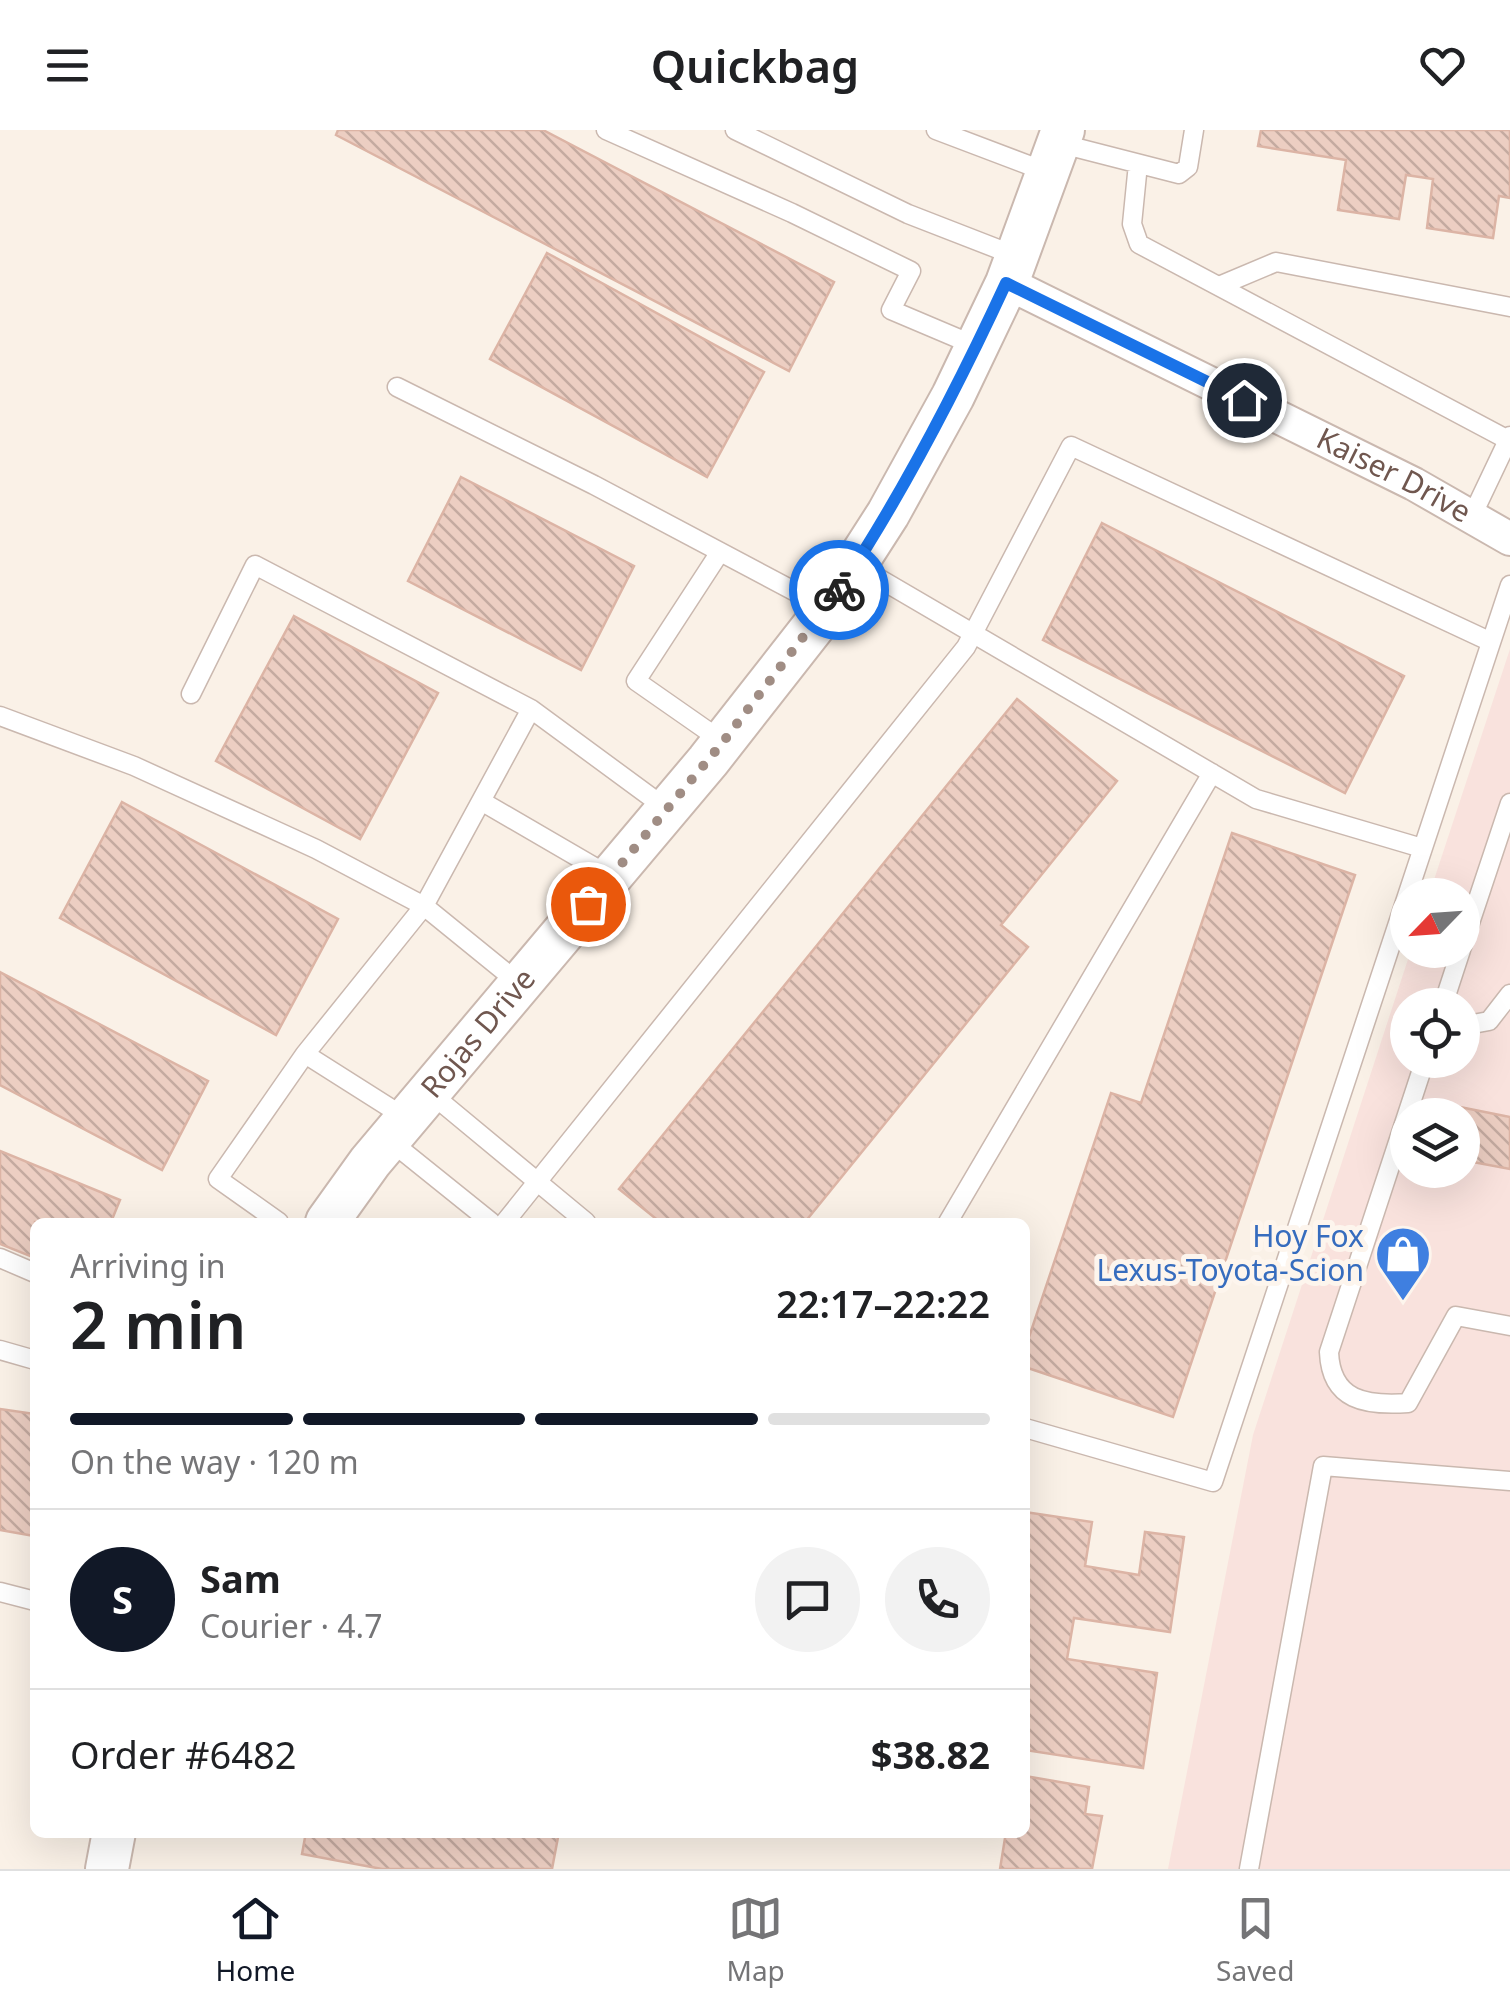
<!DOCTYPE html>
<html lang="en">
<head>
<meta charset="utf-8">
<style>
  :root { --surface:#fff; --page:#f2f2f2; --text:#202124; --muted:#757577; --line:#e0e0e0; --accent:#111827 }
  body { margin:0; font-family:"Noto Sans",sans-serif; background:var(--page); color:var(--text); height:100vh; display:flex; flex-direction:column; font-size:38px; white-space:nowrap }
  * { box-sizing:border-box; margin:0 }
  p { font-size:32px; color:var(--muted) }
  .icon { flex:none; width:55px; height:55px; fill:none; stroke:currentColor; stroke-width:2; stroke-linecap:round; stroke-linejoin:round }
  .map { position:relative; flex:1; overflow:hidden }
  .details { position:absolute; left:30px; top:1088px; width:1000px; height:620px; display:flex; flex-direction:column; background:var(--surface); border-radius:15px; box-shadow:0 10px 40px #0002 }
  .details>* { flex:none }
  .needle { width:65px; rotate:245deg }
  .fabs { position:absolute; left:1390px; top:748px; display:grid; gap:20px }
  .fabs a { display:grid; place-items:center; width:90px; height:90px; border-radius:50%; background:var(--surface); box-shadow:0 10px 40px #0002; font-size:50px }
  .pin { position:absolute; display:grid; place-items:center; width:85px; height:85px; color:#fff; margin:-42px; border:5px solid #fff; border-radius:50%; box-shadow:0 2px 10px #0007 }
  .courier { position:absolute; display:grid; place-items:center; width:100px; height:100px; margin:-50px; border:8px solid #1a73e8; border-radius:50%; background:#fff; color:#222; box-shadow:0 2px 12px #0007 }
  .head em { font-style:normal; font-weight:600 }
  .head div { display:flex; flex-direction:column-reverse }
  .head { display:flex; align-items:center; justify-content:space-between; height:170px; padding:0 40px }
  h1 { font-size:65px; font-weight:600; line-height:75px }
  .bar { display:grid; grid-template-columns:repeat(4,1fr); gap:15px 10px; align-content:center; height:120px; padding:0 40px }
  .bar i { height:12px; border-radius:8px; background:var(--line) }
  .bar .active { background:var(--accent) }
  .bar p { grid-column:span 4 }
  .line { display:flex; align-items:center; gap:25px; padding:0 40px; border-top:2px solid var(--line) }
  .line div { flex:1 }
  .round { display:grid; place-items:center; flex:none; width:105px; height:105px; border-radius:52px; background:var(--page) }
  header { display:flex; justify-content:space-between; align-items:center; height:130px; padding:0 40px; background:var(--surface); font-size:45px; font-weight:600 }
  .tabs { display:flex; justify-content:space-around; align-items:center; height:140px; border-top:2px solid var(--line); background:var(--surface); font-size:28px; color:var(--muted) }
  .tabs a { display:grid; justify-items:center; gap:5px }
  .tabs .active { color:var(--accent) }
  .map>svg:first-child { display:block }
  .commercial { fill:#f9e2dd; fill-rule:evenodd }
  .building { fill:url(#building-back-hatch); stroke:#dcb4a5; stroke-width:2.5 }
  .lines { fill:none; stroke-linecap:round; stroke-linejoin:round }
  .service-casing { stroke:#cab8af; stroke-width:21 }
  .minor-casing { stroke:#cab8af; stroke-width:36 }
  .tertiary-casing { stroke:#cab8af; stroke-width:46 }
  .service { stroke:#fff; stroke-width:18 }
  .minor { stroke:#fff; stroke-width:32 }
  .tertiary { stroke:#fff; stroke-width:42 }
  .done { stroke:#a08d84; stroke-width:10; stroke-dasharray:0 18 }
  .route { stroke:#1a73e8; stroke-width:12 }
  .labels { text-anchor:middle; stroke-width:10; stroke-linejoin:round; paint-order:stroke }
  .street-label { font-size:30px; fill:#70574f; stroke:#fdf5ed }
  .shop-label { font-size:30px; fill:#366cbe; stroke:#fdf5ed; text-anchor:end }
</style>
</head>
<body>
<header><svg class="icon" aria-label="menu" viewBox="0 0 24 24"><path d="M4 6h16M4 12h16M4 18h16"/></svg>Quickbag<svg class="icon" aria-label="heart" viewBox="0 0 24 24"><path d="M12 20l-8-8c-3-5 5-10 8-4 3-6 11-1 8 4z"/></svg></header>
<div class="map">
<svg width="1510" height="1739" viewBox="0 0 1510 1739">
  <defs>
    <pattern id="building-back-hatch" width="6" height="6" patternUnits="userSpaceOnUse" patternTransform="scale(2.5)"><rect width="6" height="6" fill="#eccec2"/><path d="M-1 5l2 2M0 0l6 6M5-1l2 2" fill="none" stroke="#c4aaa0"/></pattern>
  </defs>
  <rect width="100%" height="100%" fill="#faf1e7"/>
  <path class="commercial" d="M 1510,519 L 1510,1739 L 1168,1739 L 1253,1305 L 1411,820 L 1462,820 L 1462,765 L 1429,765 ZM 1408,875 L 1462,875 L 1462,930 L 1408,930 ZM 1408,985 L 1462,985 L 1462,1040 L 1408,1040 Z"/>
  <path class="building" d="M 338,0 L 543,0 L 834,152 L 789,241 L 336,5 Z
    M 1261,0 L 1510,0 L 1510,68 L 1499,66 L 1493,108 L 1427,98 L 1433,49 L 1406,45 L 1399,89 L 1338,80 L 1346,30 L 1258,16 Z
    M 547,123 L 764,242 L 707,347 L 490,229 Z
    M 461,347 L 634,436 L 581,540 L 408,451 Z
    M 1102,393 L 1404,546 L 1345,663 L 1043,510 Z
    M 294,486 L 438,563 L 360,709 L 216,631 Z
    M 1017,569 L 1117,651 L 1001,795 L 1028,817 L 805,1092 L 660,1092 L 619,1059 Z
    M 122,672 L 338,789 L 276,905 L 60,788 Z
    M 1232,703 L 1355,745 L 1173,1287 L 1025,1237 L 1025,1219 L 1111,963 L 1141,973 Z
    M 0,842 L 208,951 L 162,1040 L 0,955 Z
    M 1440,973 L 1510,987 L 1510,1039 L 1462,1030 L 1462,985 L 1437,985 Z
    M 0,1021 L 120,1070 L 111,1092 L 35,1092 L 35,1128 L 0,1114 Z
    M 0,1279 L 35,1284 L 34,1406 L 0,1400 Z
    M 1025,1382 L 1092,1392 L 1085,1436 L 1139,1445 L 1145,1402 L 1184,1407 L 1170,1502 L 1074,1488 L 1067,1529 L 1157,1543 L 1143,1638 L 1025,1620 Z
    M 1025,1646 L 1089,1657 L 1085,1684 L 1102,1686 L 1092,1739 L 1000,1739 L 1006,1702 L 1025,1702 Z
    M 306,1702 L 559,1702 L 552,1739 L 382,1739 L 302,1724 Z"/>
  <g class="lines">
    <g class="service-casing">
      <path id="service" d="M 606,0 L 792,83 L 911,141 L 891,180 L 976,216
        M 735,0 L 908,84 L 1016,126
        M 936,0 L 1047,42
        M 1058,13 L 1179,44 L 1188,37 L 1194,0
        M 1138,34 L 1132,94 L 1139,114 L 1510,311
        M 1219,156 L 1276,132 L 1510,177
        M 397,257 L 594,355 L 826,478
        M 1472,386 L 1510,306
        M 720,422 L 636,551 L 722,611
        M 856,435 L 1256,669 L 1422,718
        M 191,564 L 255,435 L 531,579 L 667,679
        M 0,586 L 134,636 L 316,719 L 424,776 L 520,854
        M 481,671 L 610,746
        M 1462,817 L 1510,673
        M 1443,875 L 1461,820
        M 1462,896 L 1489,891 L 1510,864
        M 1425,930 L 1329,1222 C 1331,1271 1366,1276 1408,1273 L 1456,1186 L 1510,1196
        M 429,962 L 586,1092
        M 406,988 L 305,924 L 424,776 L 531,579
        M 389,1010 L 491,1092
        M 279,1092 L 218,1049 L 305,924
        M 505,1092 L 966,517 L 1071,316 L 1489,511
        M 948,1092 L 1212,643
        M 0,1128 L 35,1143
        M 0,1220 L 35,1230
        M 1025,1298 L 1213,1352 L 1510,455
        M 0,1462 L 35,1471
        M 1249,1739 L 1323,1336 L 1510,1351"/>
    </g>
    <g class="minor-casing">
      <g id="minor">
        <path id="s1" d="M 1007,153 L 1414,354 L 1510,409"/>
      </g>
    </g>
    <g class="tertiary-casing">
      <g id="tertiary">
        <path id="s2" d="M 327,1092 L 370,1032 L 708,631 L 827,479 L 888,384 L 953,266 L 1007,153 L 1063,0"/>
        <path d="M 107,1739 L 114,1702"/>
      </g>
    </g>
    <use href="#service" class="service"/>
    <use href="#minor" class="minor"/>
    <use href="#tertiary" class="tertiary"/>
  </g>
  <g class="lines">
    <path class="done" d="M 588,774 L 723,612 L 839,460"/>
    <path class="route" d="M 839,460 C 904,362 957,259 1006,153 L 1244,270"/>
  </g>
  <defs>
    <g id="shop-pin" transform="scale(2.875)"><path d="M0 17L-7.5 6A9.5 9.5 0 1 1 7.5 6Z" fill="#3f7fe0" stroke="#fdf5ed"/><path d="M-5-2.5h2.3a2.7 3.5 0 0 1 5.4 0H5L5.5 6h-11ZM-1.5-2.5h3a1.5 2.3 0 0 0-3 0Z" fill="#fff"/></g>
  </defs>
  <g fill-rule="evenodd">
    <use href="#shop-pin" x="1403" y="1124"/>
  </g>
  <g class="labels">
    <g class="street-label">
      <text dy="10" stroke="none"><textPath href="#s1" startOffset="432">Kaiser Drive</textPath></text>
      <text dy="10" stroke="none"><textPath href="#s2" startOffset="242">Rojas Drive</textPath></text>
    </g>
    <g class="shop-label">
      <text x="1364" y="1117">Hoy Fox<tspan x="1364" dy="34">Lexus-Toyota-Scion</tspan></text>
    </g>
  </g>
</svg>
<div class="fabs">
<a><svg class="needle" viewBox="-14 -14 28 28"><path d="M0-13l5 13h-10z" fill="#e53935"/><path d="M0 13l5-13h-10z" fill="#757577"/></svg></a>
<a><svg class="icon" aria-label="locate" viewBox="0 0 24 24"><circle cx="12" cy="12" r="6"/><path d="M12 2v4M12 18v4M2 12h4M18 12h4"/></svg></a>
<a><svg class="icon" aria-label="layers" viewBox="0 0 24 24"><path d="M12 4l9 5-9 5-9-5zM3 14l9 5 9-5"/></svg></a>
</div>
<div class="pin" style="left:588px;top:774px;background:#ea580c"><svg class="icon" aria-label="bag" viewBox="0 0 24 24"><path d="M5 8h14l-1 12H6zM9 8a3 3 0 0 1 6 0"/></svg></div>
<div class="pin" style="left:1244px;top:270px;background:#1f2937"><svg class="icon" aria-label="home" viewBox="0 0 24 24"><path d="M3 11l9-7 9 7M6 9v11h12V9"/></svg></div>
<div class="courier" style="left:839px;top:460px"><svg class="icon" aria-label="bike" viewBox="0 0 24 24"><circle cx="6" cy="16" r="4"/><circle cx="18" cy="16" r="4"/><path d="M6 16l4-8h5l3 8M10 8l3 8H6M13 5h3"/></svg></div>
<section class="details">
<div class="head"><div><h1>2 min</h1><p>Arriving in</p></div><em>22:17–22:22</em></div>
<div class="bar"><i class="active"></i><i class="active"></i><i class="active"></i><i></i><p>On the way · 120 m</p></div>
<div class="line" style="height:180px"><b class="round" style="background:var(--accent);color:#fff">S</b><div><b>Sam</b><p>Courier · 4.7</p></div><a class="round"><svg class="icon" aria-label="chat" viewBox="0 0 24 24"><path d="M4 5h16v11H9l-5 4z"/></svg></a><a class="round"><svg class="icon" aria-label="phone" viewBox="0 0 24 24"><path d="M5 4h4l2 5-3 2q2 4 5 5l2-3 5 2v4C11 20 4 13 5 4z"/></svg></a></div>
<div class="line" style="height:130px"><div>Order #6482</div><b>$38.82</b></div>
</section>
</div>
<nav class="tabs">
<a class="active"><svg class="icon" aria-label="home" viewBox="0 0 24 24"><path d="M3 11l9-7 9 7M6 9v11h12V9"/></svg>Home</a>
<a><svg class="icon" aria-label="map" viewBox="0 0 24 24"><path d="M3 6l6-2 6 2 6-2v14l-6 2-6-2-6 2zM9 4v14M15 6v14"/></svg>Map</a>
<a><svg class="icon" aria-label="saved" viewBox="0 0 24 24"><path d="M7 4h10v16l-5-4-5 4z"/></svg>Saved</a>
</nav>
</body>
</html>
